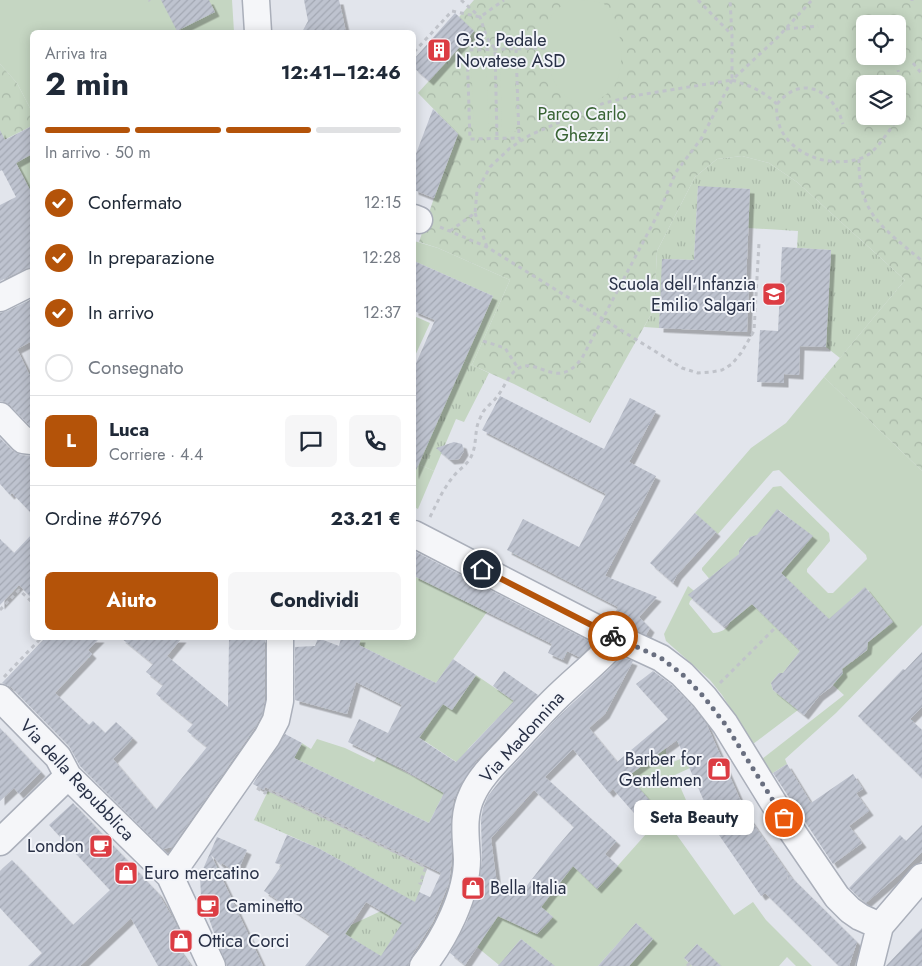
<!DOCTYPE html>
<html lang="it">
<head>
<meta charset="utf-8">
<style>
  :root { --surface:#fff; --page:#f6f6f7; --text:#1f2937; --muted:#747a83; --line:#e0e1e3; --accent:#b45309 }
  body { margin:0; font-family:Jost,sans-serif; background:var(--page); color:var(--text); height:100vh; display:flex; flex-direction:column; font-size:19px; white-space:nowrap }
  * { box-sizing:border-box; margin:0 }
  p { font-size:16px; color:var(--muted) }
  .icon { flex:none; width:28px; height:28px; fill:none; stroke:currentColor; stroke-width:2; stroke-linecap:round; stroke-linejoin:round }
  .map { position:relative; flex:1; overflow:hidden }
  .panel { position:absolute; left:30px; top:30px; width:386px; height:610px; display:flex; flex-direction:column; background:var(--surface); border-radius:8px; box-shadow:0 2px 12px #0003 }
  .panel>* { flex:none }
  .fabs { position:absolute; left:856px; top:15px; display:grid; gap:10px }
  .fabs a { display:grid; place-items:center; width:50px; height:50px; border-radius:8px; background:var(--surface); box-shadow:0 2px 12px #0003; font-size:25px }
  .pin { position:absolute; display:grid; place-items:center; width:42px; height:42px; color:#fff; margin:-21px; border:2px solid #fff; border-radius:50%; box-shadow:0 1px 5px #0007 }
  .courier { position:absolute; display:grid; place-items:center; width:50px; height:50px; margin:-25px; border:4px solid #b45309; border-radius:50%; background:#fff; color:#222; box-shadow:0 1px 6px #0007 }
  .bubble { position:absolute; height:35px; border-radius:8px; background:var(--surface); box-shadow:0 2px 12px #0003; font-size:16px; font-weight:700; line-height:35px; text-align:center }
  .overview em { font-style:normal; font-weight:700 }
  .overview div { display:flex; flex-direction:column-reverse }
  .overview { display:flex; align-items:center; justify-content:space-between; height:85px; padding:0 15px }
  h1 { font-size:32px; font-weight:700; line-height:38px }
  .bar { display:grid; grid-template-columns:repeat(4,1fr); gap:8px 5px; align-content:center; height:60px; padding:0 15px }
  .bar i { height:6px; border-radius:4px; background:var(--line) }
  .bar .on { background:var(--accent) }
  .bar p { grid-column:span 4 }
  .line { display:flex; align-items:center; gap:12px; padding:0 15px; border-top:1px solid var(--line) }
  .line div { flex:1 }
  .round { display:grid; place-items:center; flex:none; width:52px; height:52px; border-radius:8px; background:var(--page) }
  ol { padding:0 15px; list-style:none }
  li { display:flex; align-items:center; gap:15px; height:55px }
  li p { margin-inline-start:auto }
  li .icon { padding:5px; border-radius:50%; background:var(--accent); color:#fff; stroke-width:4 }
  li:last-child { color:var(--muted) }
  li i { width:28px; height:28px; border:2px solid var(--line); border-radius:50% }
  .button { display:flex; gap:10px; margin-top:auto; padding:10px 15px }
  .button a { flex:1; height:58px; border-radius:8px; background:var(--accent); color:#fff; font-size:20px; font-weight:700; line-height:58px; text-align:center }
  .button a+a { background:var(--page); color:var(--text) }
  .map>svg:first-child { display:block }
  .grass { fill:url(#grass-tufts) }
  .park { fill:url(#park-crowns); fill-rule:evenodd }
  .garden { fill:#c5d6c2 }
  .building { fill:url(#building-hatch); fill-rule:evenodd; filter:url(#shadow) }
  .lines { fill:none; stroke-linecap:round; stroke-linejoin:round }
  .minor-casing { stroke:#aaafba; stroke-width:29 }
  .path { stroke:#c0c3ca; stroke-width:3; stroke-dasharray:4 4; stroke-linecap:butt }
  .minor { stroke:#f5f6f9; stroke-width:26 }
  .done { stroke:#696f80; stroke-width:5; stroke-dasharray:0 9 }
  .route { stroke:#b45309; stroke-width:6 }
  .labels { text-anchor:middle; stroke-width:4; stroke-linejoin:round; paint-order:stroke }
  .poi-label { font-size:18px; fill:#283046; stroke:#f2f4f9; text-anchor:start }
  .park-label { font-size:18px; fill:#386334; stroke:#f2f4f9 }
  .street-label { font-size:18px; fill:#283046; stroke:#f2f4f9 }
</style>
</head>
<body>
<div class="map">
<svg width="922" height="966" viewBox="0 0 922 966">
  <defs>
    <pattern id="grass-tufts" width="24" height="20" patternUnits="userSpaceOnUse" patternTransform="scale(1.25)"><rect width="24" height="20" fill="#c5d6c2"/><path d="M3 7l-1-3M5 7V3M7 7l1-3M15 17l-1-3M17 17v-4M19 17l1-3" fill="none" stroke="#a9b8a8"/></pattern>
    <pattern id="park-crowns" width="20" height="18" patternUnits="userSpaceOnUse" patternTransform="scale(1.25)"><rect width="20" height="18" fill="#c5d6c2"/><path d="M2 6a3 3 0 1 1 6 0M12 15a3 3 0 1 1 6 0" fill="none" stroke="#a9b8a8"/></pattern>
    <pattern id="building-hatch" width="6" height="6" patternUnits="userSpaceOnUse" patternTransform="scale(1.25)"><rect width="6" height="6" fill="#bec3cf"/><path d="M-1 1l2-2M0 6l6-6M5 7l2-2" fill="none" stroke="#a3a8b3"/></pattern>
    <filter id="shadow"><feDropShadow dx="4.5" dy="4.5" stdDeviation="0" flood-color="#0004"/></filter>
  </defs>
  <rect width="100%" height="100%" fill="#e2e5ec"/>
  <path class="grass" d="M 742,156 L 769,163 L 797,182 L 905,280 L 840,358 L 826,347 L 831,250 L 797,248 L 798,231 L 748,228 L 750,189 L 698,187 L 694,260 L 663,259 L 659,328 L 644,327 L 654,309 L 657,251 L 695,177 L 717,159 Z
    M 464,361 L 489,373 L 464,422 L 456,419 L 434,471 L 418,464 Z
    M 268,791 L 427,869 L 415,904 L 381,957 L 345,934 L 351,925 L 381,911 L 393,890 L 318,848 L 254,820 Z"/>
  <path class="park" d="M 474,0 L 922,0 L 922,471 L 824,377 L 905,280 L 797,182 L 769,163 L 742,156 L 717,159 L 695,177 L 657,251 L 654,309 L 590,423 L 514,384 L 472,365 L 510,280 L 438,248 L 419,242 L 434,198 L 458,134 L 418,93 L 474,31 L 459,17 ZM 865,24 L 898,24 L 898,56 L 865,56 ZM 865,84 L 898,84 L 898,116 L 865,116 Z
    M 0,64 L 17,83 L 32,112 L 32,126 L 0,142 Z"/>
  <path class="garden" d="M 0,0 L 232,0 L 234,32 L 32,32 L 32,112 L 17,83 L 0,64 Z
    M 571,0 C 581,0 595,0 604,4 C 622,17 627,67 614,86 C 609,94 599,100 590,102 C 549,110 536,39 553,14 C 558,8 564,4 571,0 Z
    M 486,53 L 489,133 L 474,134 L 471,54 Z
    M 515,53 L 516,131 L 502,132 L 500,54 Z
    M 32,154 L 32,194 L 16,163 Z
    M 414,241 L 438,248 L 510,280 L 472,365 L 464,361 L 493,296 L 414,261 Z
    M 414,316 L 430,323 L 414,358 Z
    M 824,377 L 922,471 L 922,625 L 836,713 L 785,759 L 787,764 L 771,774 L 762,759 L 844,695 L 833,685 L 841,667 L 847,661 L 852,662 L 867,650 L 866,644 L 890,624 L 892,621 L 868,590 L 862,590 L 851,599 L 851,602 L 829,619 L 781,573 L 810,539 L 809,534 L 779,510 L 775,512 L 755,538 L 753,536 C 741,541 741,555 733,563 L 728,563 L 713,575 L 712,582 L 702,570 L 702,568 L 773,487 L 781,486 L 829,533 L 830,541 L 807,569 L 807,572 L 828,593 L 833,593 L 867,559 L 866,555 L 779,470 L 773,471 L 718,534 L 695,513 L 751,448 L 786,423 Z
    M 418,464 L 434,471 L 418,509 L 414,507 L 414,475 Z
    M 414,576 L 487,612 L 436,683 L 359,645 L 361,638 L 414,638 Z
    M 688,586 L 698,594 L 690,601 L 689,604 L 713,633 C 720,633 728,629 730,622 L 752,604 L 800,651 L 783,673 L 779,673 L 771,683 L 773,690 L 798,710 L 753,744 L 722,695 L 710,680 L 666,641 L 664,634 Z
    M 476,675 L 514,701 L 468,749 L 461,765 L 411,732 L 443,704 L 452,710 Z
    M 317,739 L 345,748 L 374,762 L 377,757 L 444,793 L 429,823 L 294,758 L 302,743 L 311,749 Z
    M 666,748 L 666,765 L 685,757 L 690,768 L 675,775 L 693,816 L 674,831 L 734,915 L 753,902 L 766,920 L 812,966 L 796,966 L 787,957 L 779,966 L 721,966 L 697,944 L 684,958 L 692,966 L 629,966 L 653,939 L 636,923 L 598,966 L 547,966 L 550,962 L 521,939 L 499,965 L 477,947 L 498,916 L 537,934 L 553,917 L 541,907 L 573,866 L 598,888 L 662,816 L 628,776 Z"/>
  <path class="building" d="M 161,0 L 209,0 L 215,12 L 177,31 Z
    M 304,0 L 339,0 L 346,32 L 302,32 L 308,21 Z
    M 455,13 L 474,31 L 429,81 L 414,68 L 414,59 Z
    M 433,109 L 458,134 L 434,198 L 414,190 L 414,159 Z
    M 32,126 L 32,154 L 16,163 L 30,190 L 32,189 L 32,267 L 25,269 L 0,281 L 0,205 L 16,197 L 2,170 L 0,171 L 0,130 L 5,140 Z
    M 698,186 L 750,189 L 746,284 L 749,284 L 747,332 L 659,328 L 662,259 L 694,260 Z
    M 782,247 L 831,250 L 826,347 L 800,346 L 799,375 L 784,374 L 784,383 L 757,382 L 760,330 L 778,331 Z
    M 414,261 L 493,296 L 414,475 L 414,368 L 435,320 L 414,311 Z
    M 32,299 L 32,341 L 17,349 L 32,380 L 32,426 L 30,426 L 10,405 L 5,402 L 0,401 L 0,313 L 7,311 Z
    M 500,396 L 604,449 L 630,398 L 656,411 L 629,462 L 656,476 L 605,576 L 657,597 L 639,617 L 650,628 L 646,635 L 612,619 L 618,607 L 507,550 L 523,519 L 579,547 L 606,494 L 482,430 Z
    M 0,438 L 13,451 L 21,455 L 32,456 L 32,514 L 12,493 L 10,495 L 0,484 Z
    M 454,442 L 462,444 L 464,451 L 459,459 L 450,460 L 436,448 Z
    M 777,509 L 813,536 L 781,573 L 829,619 L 865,587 L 893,622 L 868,642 L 867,650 L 842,669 L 843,673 L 831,687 L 819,696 L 804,715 L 773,690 L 771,683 L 779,673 L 783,673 L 800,651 L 752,604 L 724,627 L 688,595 L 739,554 L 739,551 L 750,537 L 757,535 Z
    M 695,513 L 716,532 L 677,575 L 673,583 L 650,563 Z
    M 32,534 L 32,598 L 19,585 L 0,605 L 0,539 L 14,553 Z
    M 414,551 L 589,641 L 593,643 L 579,657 L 567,651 L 563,660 L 548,653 L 552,644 L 414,576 Z
    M 45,638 L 100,638 L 88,650 L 92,654 L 55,693 L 89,725 L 93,721 L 105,733 L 116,722 L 133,738 L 113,759 L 156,810 L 207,747 L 187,731 L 193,724 L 156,694 L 163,685 L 146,672 L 153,664 L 121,638 L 182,638 L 167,656 L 228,707 L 229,638 L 265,638 L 265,699 L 262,715 L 254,729 L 172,847 L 163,849 L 80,766 L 69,746 L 11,687 L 2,683 Z
    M 318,638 L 339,646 L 341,638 L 361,638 L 359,645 L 436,683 L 453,659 L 476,675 L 452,710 L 443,704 L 419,738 L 456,762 L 514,701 L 493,686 L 504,671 L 538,695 L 477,760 L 459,788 L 454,799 L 451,817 L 452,859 L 449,883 L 433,922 L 411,957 L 408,966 L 305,966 L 330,935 L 264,891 L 282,865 L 275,863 L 287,835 L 318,848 L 415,902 L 419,892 L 430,897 L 441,873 L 265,787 L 264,790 L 253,784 L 285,734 L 302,743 L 294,758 L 429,823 L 444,793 L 405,770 L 348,742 L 359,719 L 388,733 L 402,705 L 356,682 L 347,714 L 295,700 L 295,647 L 315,646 ZM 366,902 L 402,923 L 381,956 L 345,934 Z
    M 922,652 L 922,707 L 910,719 L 922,730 L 922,778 L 858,716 L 903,669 L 905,670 Z
    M 622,657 L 633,661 L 605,714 L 589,728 L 617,762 L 668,719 L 636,684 L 653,671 L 672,685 L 693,707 L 706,723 L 747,815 L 790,876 L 857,942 L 849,966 L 839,966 L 765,893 L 761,896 L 719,835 L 677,740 L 628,776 L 663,815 L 649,830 L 613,789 L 609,793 L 573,749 L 545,777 L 616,841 L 605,854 L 618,866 L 597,889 L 573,866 L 541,907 L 553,917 L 537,934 L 498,916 L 465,965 L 450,953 L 467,921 L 478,890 L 482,860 L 481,820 L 483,808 L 488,796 L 505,774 L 558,717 ZM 534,790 L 574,827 L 555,849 L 519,896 L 497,885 L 491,838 Z
    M 0,728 L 41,772 L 19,794 L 14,788 L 0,801 Z
    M 787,764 L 811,803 L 853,774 L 863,789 L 856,793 L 869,811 L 849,826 L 862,843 L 833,864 L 773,773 Z
    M 73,803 L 158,893 L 174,920 L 184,941 L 177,946 L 191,966 L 158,966 L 131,918 L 80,966 L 28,966 L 42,953 L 0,908 L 0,871 L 3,868 L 12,860 L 73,925 L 110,890 L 49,825 Z
    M 922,825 L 922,852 L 903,871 L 866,903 L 860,898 L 849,888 L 900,835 L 906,841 Z
    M 217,837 L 247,850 L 237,873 L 222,863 L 221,865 L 211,855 L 263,966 L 227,966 L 217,941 L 201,896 L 200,876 Z
    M 636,923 L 653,939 L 629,966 L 598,966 Z
    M 922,928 L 922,966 L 886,966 Z
    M 521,939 L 555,966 L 498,966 Z
    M 697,944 L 705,951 L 721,966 L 693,966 L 684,958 Z"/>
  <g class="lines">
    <g class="minor-casing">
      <path id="minor" d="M 256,0 L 258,32
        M 414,218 L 419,220
        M 0,298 L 32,282
        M 0,416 L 23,440 L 32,441
        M 414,534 L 596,628 L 661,658 L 682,674 L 704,697 L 725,724 L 783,818 L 837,897 L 850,910 L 860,917 L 880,926
        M 0,698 L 58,757 L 68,776 L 170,876 L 212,966
        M 0,842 L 68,776
        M 170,876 L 267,737 L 276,720 L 280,701 L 280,638
        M 423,966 C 445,938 467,895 467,859 C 466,837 462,816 472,795 C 480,777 496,762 509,748 C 524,732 538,716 553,701 C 575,679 599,661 619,638
        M 870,966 L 880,926 L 922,877"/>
    </g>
    <path class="path" d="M 149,0 L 150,1
      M 461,0 L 480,17 L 487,38 L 495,49 L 497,138
      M 698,0 L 732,35
      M 912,0 L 912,1
      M 786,29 L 818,26
      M 516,49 L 519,138
      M 414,52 L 452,11 L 480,17 L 504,0
      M 913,63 L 922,74
      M 732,80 C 751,86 763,91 777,104 C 772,147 822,170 858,159 C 872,156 881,142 889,131 C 905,108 905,97 898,70
      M 777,104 C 802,73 834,91 843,124
      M 521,141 L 519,138 L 470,139 L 467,50 L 547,48
      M 859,159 C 858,215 884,228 922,261
      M 475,213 L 487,247
      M 440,227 L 487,247 L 682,368 L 698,373 L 712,372 L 722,370 L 732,364 L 741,353 L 754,331 L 759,243
      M 450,231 L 475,213 L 477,191 L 490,167 L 510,148 L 530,135 L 604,103 L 639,95 L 732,80 L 732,35 L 730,0
      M 483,341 L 505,348 L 518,368
      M 430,517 C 437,503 443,489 453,477 C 458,470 467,465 471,457 C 476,447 475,437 477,427 C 478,422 481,416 483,412 C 486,407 492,403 496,398 C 504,389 508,374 519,368 C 539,357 557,392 582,358 L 660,210 L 676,172 L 701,139 L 732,80 L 777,38 L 812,0
      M 0,610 L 19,590 L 32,602
      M 4,677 L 41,638
      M 720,683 L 776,627
      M 257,788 L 265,793 L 267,789 L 426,867 L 420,883 L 422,884
      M 787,878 L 788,878
      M 687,966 L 690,963"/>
    <use href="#minor" class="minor"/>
  </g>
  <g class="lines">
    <path class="done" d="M 613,636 L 661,658 L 682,674 L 704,697 L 725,724 L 784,818"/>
    <path class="route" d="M 482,569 L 613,636"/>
  </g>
  <defs>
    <g id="building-square" transform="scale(1.25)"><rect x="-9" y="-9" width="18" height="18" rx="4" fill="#dc3c43" stroke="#f2f4f9"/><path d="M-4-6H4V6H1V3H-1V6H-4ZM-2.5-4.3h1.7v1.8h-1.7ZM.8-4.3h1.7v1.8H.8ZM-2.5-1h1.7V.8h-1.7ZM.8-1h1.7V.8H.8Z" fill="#fff"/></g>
    <g id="school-square" transform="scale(1.25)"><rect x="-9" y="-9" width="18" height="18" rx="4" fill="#dc3c43" stroke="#f2f4f9"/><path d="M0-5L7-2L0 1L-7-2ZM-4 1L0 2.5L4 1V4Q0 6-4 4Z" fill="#fff"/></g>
    <g id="shop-square" transform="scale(1.25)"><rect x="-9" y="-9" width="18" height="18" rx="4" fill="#dc3c43" stroke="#f2f4f9"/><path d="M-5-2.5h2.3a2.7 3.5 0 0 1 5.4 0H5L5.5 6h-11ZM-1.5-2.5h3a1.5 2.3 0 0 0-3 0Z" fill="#fff"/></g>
    <g id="cafe-square" transform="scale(1.25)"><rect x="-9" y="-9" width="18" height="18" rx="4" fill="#dc3c43" stroke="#f2f4f9"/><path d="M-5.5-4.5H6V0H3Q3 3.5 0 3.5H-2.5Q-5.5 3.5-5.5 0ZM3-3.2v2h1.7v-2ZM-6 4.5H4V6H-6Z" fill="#fff"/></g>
  </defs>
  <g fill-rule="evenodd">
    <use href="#building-square" x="439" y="50"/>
    <use href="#school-square" x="774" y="294"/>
    <use href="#shop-square" x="719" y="769"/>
    <use href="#cafe-square" x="101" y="846"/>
    <use href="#shop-square" x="126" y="873"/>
    <use href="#shop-square" x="473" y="888"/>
    <use href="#cafe-square" x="208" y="906"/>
    <use href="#shop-square" x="181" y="941"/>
  </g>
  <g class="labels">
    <g class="poi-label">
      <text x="456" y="46">G.S. Pedale<tspan x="456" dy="21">Novatese ASD</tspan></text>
      <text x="756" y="290" text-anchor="end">Scuola dell'Infanzia<tspan x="756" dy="21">Emilio Salgari</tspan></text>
      <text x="702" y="765" text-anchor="end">Barber for<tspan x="702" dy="21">Gentlemen</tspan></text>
      <text x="84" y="852" text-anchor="end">London</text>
      <text x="144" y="879">Euro mercatino</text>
      <text x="490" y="894">Bella Italia</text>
      <text x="226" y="912">Caminetto</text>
      <text x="198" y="947">Ottica Corci</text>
    </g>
    <g class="park-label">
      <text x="582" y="120">Parco Carlo<tspan x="582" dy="21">Ghezzi</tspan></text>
    </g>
    <g class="street-label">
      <text transform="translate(522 737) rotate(-48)" y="6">Via Madonnina</text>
      <text transform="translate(77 780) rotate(47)" y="6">Via della Repubblica</text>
    </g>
  </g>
</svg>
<div class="fabs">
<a><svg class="icon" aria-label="locate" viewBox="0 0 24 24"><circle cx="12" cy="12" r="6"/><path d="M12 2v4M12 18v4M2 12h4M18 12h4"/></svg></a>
<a><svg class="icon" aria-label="layers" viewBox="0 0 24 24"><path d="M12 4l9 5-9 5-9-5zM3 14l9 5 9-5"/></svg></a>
</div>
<div class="pin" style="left:784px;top:818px;background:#ea580c"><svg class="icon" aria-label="bag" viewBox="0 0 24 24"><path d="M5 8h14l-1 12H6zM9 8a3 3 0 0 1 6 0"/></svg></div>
<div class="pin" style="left:482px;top:569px;background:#1f2937"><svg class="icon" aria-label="home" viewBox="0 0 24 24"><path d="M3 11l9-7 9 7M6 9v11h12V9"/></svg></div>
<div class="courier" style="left:613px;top:636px"><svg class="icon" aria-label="bike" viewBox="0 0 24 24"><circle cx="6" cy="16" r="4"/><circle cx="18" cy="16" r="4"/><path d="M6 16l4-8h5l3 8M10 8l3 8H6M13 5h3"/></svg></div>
<div class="bubble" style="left:634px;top:800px;width:120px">Seta Beauty</div>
<section class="panel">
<div class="overview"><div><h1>2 min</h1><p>Arriva tra</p></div><em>12:41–12:46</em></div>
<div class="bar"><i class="on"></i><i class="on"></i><i class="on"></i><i></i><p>In arrivo · 50 m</p></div>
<ol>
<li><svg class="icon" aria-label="check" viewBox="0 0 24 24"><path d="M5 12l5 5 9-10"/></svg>Confermato<p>12:15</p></li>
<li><svg class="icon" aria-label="check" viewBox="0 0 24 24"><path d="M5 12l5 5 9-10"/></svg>In preparazione<p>12:28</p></li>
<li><svg class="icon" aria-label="check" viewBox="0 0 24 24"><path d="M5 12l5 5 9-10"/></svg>In arrivo<p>12:37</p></li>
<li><i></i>Consegnato</li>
</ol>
<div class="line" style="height:90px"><b class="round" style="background:var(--accent);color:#fff">L</b><div><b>Luca</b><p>Corriere · 4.4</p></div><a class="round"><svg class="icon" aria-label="chat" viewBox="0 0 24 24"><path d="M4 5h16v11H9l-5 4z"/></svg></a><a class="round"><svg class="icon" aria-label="phone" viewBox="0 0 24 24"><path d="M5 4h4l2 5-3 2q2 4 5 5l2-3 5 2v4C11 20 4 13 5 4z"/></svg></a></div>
<div class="line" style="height:65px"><div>Ordine #6796</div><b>23.21 €</b></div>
<div class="button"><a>Aiuto</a><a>Condividi</a></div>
</section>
</div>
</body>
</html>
